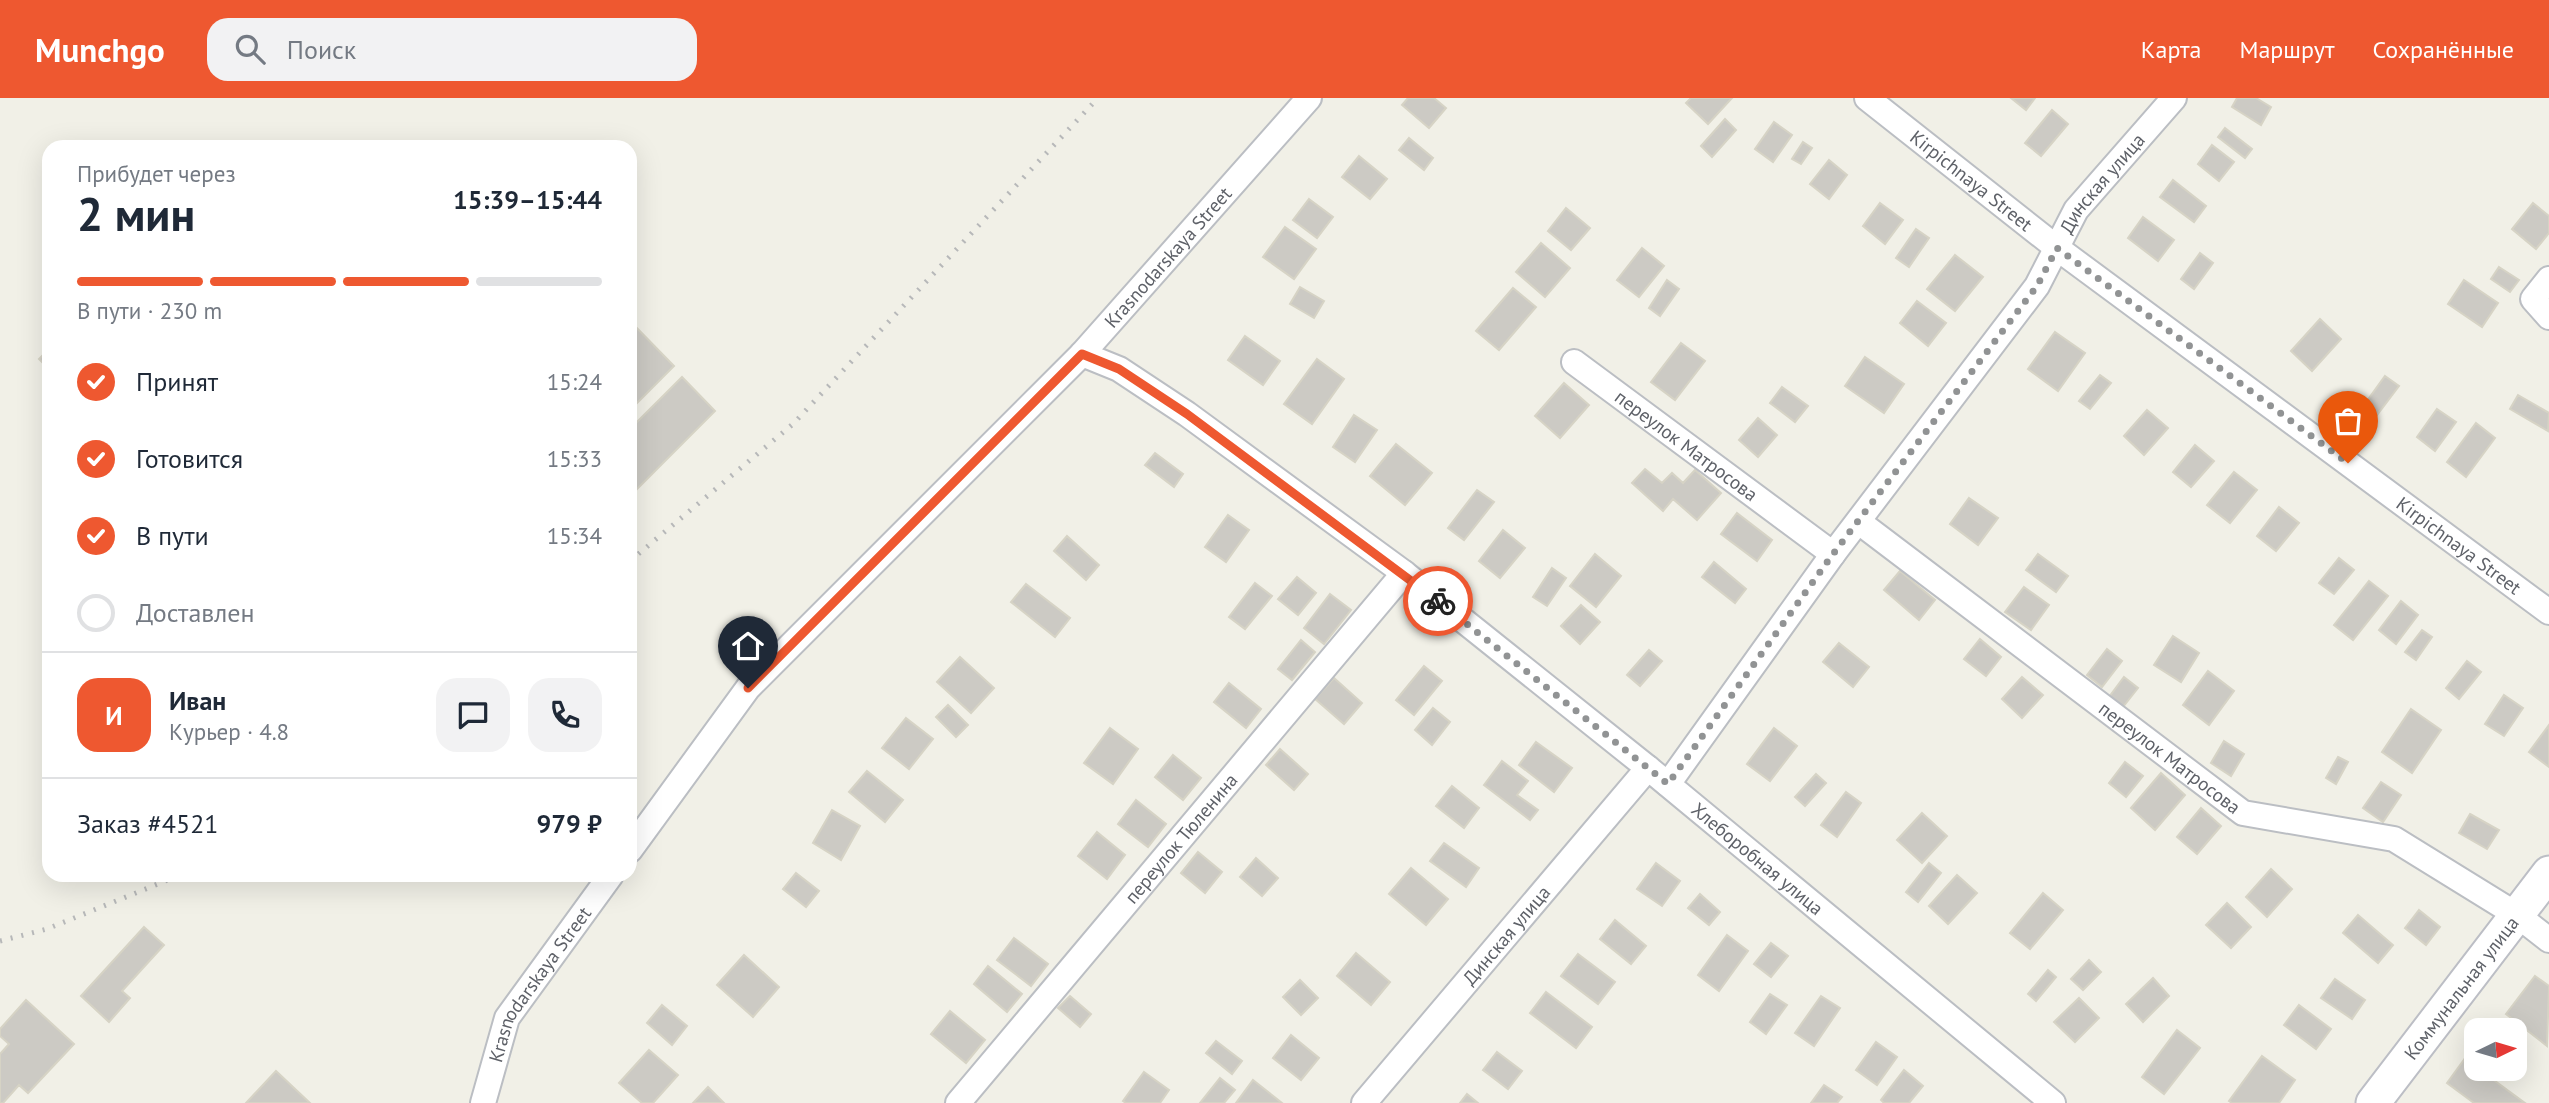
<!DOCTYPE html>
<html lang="ru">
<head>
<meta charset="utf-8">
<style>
  :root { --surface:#fff; --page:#f2f2f3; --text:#1f2937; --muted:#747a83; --line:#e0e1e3; --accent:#ee5830 }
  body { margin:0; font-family:"PT Sans",sans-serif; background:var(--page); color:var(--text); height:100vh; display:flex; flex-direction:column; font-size:26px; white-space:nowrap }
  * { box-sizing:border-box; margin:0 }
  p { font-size:23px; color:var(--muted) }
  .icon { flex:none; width:38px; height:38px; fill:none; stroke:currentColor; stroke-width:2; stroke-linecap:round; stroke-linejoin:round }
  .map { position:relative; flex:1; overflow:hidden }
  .details { position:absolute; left:42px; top:42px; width:595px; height:742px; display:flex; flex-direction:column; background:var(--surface); border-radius:21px; box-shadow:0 7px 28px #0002 }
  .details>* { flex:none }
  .needle { width:46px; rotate:85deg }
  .fabs { position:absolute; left:2464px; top:920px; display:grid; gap:14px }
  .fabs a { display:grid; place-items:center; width:63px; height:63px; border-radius:14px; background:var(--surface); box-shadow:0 7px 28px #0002; font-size:35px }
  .pin { position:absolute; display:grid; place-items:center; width:60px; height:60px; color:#fff; margin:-72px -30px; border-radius:50% 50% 50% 0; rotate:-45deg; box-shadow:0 0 7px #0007 }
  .pin .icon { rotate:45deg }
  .courier { position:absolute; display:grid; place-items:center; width:70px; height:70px; margin:-35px; border:5px solid #ee5830; border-radius:50%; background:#fff; color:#222; box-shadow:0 2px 9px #0007 }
  .overview em { font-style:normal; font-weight:600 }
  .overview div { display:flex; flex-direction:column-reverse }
  .overview { display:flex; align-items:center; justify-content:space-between; height:119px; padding:0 35px }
  h1 { font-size:46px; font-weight:600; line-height:52px }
  .bar { display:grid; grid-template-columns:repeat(4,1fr); gap:10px 7px; align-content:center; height:84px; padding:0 35px }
  .bar i { height:9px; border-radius:5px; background:var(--line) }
  .bar .active { background:var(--accent) }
  .bar p { grid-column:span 4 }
  .line { display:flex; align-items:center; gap:18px; padding:0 35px; border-top:2px solid var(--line) }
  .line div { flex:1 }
  .round { display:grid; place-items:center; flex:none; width:74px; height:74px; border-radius:21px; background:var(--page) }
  ol { padding:0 35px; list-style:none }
  li { display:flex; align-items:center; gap:21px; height:77px }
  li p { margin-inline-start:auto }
  li .icon { padding:7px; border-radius:50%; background:var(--accent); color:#fff; stroke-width:4 }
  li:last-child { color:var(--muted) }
  li i { width:38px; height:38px; border:4px solid var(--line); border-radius:50% }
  header { display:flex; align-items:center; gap:42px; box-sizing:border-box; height:98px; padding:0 35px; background:var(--accent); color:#fff }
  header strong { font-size:33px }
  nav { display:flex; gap:38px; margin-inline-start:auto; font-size:24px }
  .search { width:490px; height:63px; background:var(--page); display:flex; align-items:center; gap:18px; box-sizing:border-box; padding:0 24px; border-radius:21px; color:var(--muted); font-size:26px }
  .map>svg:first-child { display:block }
  .building { fill:#cccac4; stroke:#d6d3c5; stroke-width:2 }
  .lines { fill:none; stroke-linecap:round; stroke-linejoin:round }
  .street-casing { stroke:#bbbec3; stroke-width:28 }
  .secondary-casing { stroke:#bcbec5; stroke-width:37 }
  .street { stroke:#fff; stroke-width:24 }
  .secondary { stroke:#fff; stroke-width:33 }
  .rail { stroke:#b7b8b9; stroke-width:5; stroke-dasharray:2 9; stroke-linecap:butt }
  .done { stroke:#919394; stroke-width:7; stroke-dasharray:0 12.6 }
  .route { stroke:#ee5830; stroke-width:9 }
  .labels { text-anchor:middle; stroke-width:5; stroke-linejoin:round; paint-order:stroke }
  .street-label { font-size:19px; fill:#5e6168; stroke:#fff }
</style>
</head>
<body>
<header>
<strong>Munchgo</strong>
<div class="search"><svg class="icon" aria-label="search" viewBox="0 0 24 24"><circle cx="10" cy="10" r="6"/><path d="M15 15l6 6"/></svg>Поиск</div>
<nav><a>Карта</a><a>Маршрут</a><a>Сохранённые</a></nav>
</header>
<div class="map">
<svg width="2549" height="1005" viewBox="0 0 2549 1005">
  <rect width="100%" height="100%" fill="#f1f0e7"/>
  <path class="building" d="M 1408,0 L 1434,0 L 1446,10 L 1429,30 L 1402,7 Z
    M 1691,0 L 1732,0 L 1708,26 L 1686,5 Z
    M 2011,0 L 2035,0 L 2026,12 Z
    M 2237,0 L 2256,0 L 2271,9 L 2261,27 L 2232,9 Z
    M 2052,12 L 2068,26 L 2041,58 L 2025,45 Z
    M 1725,21 L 1736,32 L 1712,59 L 1701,48 Z
    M 1774,24 L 1792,37 L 1773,64 L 1755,51 Z
    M 2225,30 L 2252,51 L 2245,60 L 2218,39 Z
    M 1409,40 L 1433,60 L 1424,72 L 1399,52 Z
    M 1803,44 L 1812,50 L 1801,66 L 1792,61 Z
    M 2212,47 L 2234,64 L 2219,83 L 2198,66 Z
    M 1359,58 L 1387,81 L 1370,101 L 1342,79 Z
    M 1829,62 L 1847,77 L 1829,101 L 1810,86 Z
    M 2173,82 L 2206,108 L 2194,124 L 2160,99 Z
    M 1309,101 L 1333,119 L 1317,140 L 1293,122 Z
    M 1880,105 L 1903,122 L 1885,146 L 1863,128 Z
    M 2533,105 L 2549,118 L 2549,135 L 2536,151 L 2512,131 Z
    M 1566,110 L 1590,130 L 1571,152 L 1548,133 Z
    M 2143,119 L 2174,142 L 2158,163 L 2128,140 Z
    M 1285,129 L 1316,151 L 1294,181 L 1263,159 Z
    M 1916,131 L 1929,140 L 1909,169 L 1896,160 Z
    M 1541,145 L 1570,170 L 1545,199 L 1516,174 Z
    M 1642,150 L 1664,168 L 1639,199 L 1617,182 Z
    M 2200,155 L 2213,165 L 2194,191 L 2181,181 Z
    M 1955,157 L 1983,179 L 1955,213 L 1927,191 Z
    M 2499,169 L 2519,182 L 2510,194 L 2491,181 Z
    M 1667,182 L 1679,191 L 1660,218 L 1649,210 Z
    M 2464,182 L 2498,205 L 2482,229 L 2448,206 Z
    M 1300,189 L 1324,203 L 1314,220 L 1290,206 Z
    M 1513,190 L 1536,209 L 1499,252 L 1476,233 Z
    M 1917,203 L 1946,225 L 1928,248 L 1900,225 Z
    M 2320,221 L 2341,241 L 2312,273 L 2291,253 Z
    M 630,223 L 674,268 L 637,305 L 630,298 Z
    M 2055,234 L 2085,255 L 2058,293 L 2028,271 Z
    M 1245,238 L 1280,263 L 1263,287 L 1228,262 Z
    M 1681,245 L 1705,263 L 1675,302 L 1651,284 Z
    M 49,251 L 49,271 L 39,261 Z
    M 1865,259 L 1904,286 L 1884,315 L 1845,288 Z
    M 1317,261 L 1344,281 L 1312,326 L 1284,306 Z
    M 2100,277 L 2111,285 L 2090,311 L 2079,303 Z
    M 2385,278 L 2399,288 L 2377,317 L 2364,307 Z
    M 682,279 L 715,313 L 630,398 L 630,331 Z
    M 1564,285 L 1589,307 L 1560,340 L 1535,318 Z
    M 1782,289 L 1808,308 L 1795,324 L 1770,305 Z
    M 2518,297 L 2549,315 L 2548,333 L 2510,311 Z
    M 2437,311 L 2456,324 L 2435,353 L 2417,339 Z
    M 2147,312 L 2168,330 L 2144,357 L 2124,338 Z
    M 1354,317 L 1377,332 L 1355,364 L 1333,349 Z
    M 1758,320 L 1777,337 L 1758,359 L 1739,342 Z
    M 2476,325 L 2495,340 L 2466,379 L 2447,364 Z
    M 1396,346 L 1432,375 L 1405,407 L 1370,378 Z
    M 2195,347 L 2214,363 L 2191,389 L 2173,374 Z
    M 1155,355 L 1183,376 L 1174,389 L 1145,367 Z
    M 1645,371 L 1662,385 L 1672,375 L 1683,385 L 1695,372 L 1721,395 L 1697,422 L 1673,401 L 1663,413 L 1632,385 Z
    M 2234,374 L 2257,392 L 2230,425 L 2207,407 Z
    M 1477,392 L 1494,404 L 1464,442 L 1448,430 Z
    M 1969,400 L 1998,420 L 1978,447 L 1950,426 Z
    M 2279,409 L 2299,425 L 2276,453 L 2257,438 Z
    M 1737,415 L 1772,442 L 1757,463 L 1721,436 Z
    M 1228,417 L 1249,432 L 1226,464 L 1205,449 Z
    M 1503,432 L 1525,450 L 1500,480 L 1479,463 Z
    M 1067,438 L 1099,467 L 1086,482 L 1054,453 Z
    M 1595,456 L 1621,478 L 1596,509 L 1570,488 Z
    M 2038,456 L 2068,478 L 2056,494 L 2026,472 Z
    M 2339,460 L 2354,472 L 2334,496 L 2319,485 Z
    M 1714,464 L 1746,491 L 1735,505 L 1702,479 Z
    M 1552,470 L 1566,480 L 1547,508 L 1533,499 Z
    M 1900,473 L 1935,502 L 1919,522 L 1884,492 Z
    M 1297,479 L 1316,495 L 1298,517 L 1278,501 Z
    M 2369,483 L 2388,498 L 2353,542 L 2334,527 Z
    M 1255,485 L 1272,498 L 1245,531 L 1229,519 Z
    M 1026,486 L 1070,520 L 1055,539 L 1011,504 Z
    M 2024,489 L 2049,507 L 2031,532 L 2005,514 Z
    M 1330,496 L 1351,512 L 1324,546 L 1304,530 Z
    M 2401,503 L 2418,517 L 2396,546 L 2379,532 Z
    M 1581,507 L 1600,524 L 1580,546 L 1561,528 Z
    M 2422,532 L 2432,539 L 2416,562 L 2405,554 Z
    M 2173,538 L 2199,555 L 2181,584 L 2154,567 Z
    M 1980,541 L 2001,559 L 1986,578 L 1964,561 Z
    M 1301,542 L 1315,554 L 1292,582 L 1278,571 Z
    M 1839,545 L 1869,569 L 1853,589 L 1823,564 Z
    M 2107,551 L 2122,563 L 2102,589 L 2087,577 Z
    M 1649,552 L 1662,563 L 1640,588 L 1627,577 Z
    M 960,559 L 994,590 L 971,615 L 937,584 Z
    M 2467,563 L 2481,574 L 2459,601 L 2446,590 Z
    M 1424,568 L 1442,583 L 1414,617 L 1396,602 Z
    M 2208,573 L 2234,593 L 2209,627 L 2183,607 Z
    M 2022,579 L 2043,597 L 2022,620 L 2002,601 Z
    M 2124,579 L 2138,590 L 2123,609 L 2109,599 Z
    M 1334,580 L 1362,605 L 1344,626 L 1315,601 Z
    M 1229,585 L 1261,611 L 1246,630 L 1214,604 Z
    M 2504,597 L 2523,610 L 2504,638 L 2485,626 Z
    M 948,607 L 968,627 L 956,639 L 936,619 Z
    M 1433,610 L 1450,624 L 1432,647 L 1415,632 Z
    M 2411,611 L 2441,632 L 2412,675 L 2382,654 Z
    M 906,620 L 933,641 L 909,671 L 882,650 Z
    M 2549,627 L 2549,669 L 2529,654 Z
    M 1110,630 L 1138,651 L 1113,686 L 1084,665 Z
    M 1774,630 L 1797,648 L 1770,683 L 1747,666 Z
    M 2224,643 L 2244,656 L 2231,678 L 2211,665 Z
    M 1536,644 L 1572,670 L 1554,694 L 1519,667 Z
    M 1280,651 L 1308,676 L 1294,692 L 1266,667 Z
    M 1173,657 L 1201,680 L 1183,702 L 1155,679 Z
    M 2338,659 L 2348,664 L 2336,686 L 2326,680 Z
    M 1502,663 L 1528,683 L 1517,697 L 1538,712 L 1530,722 L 1484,687 Z
    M 2125,664 L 2143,678 L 2126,699 L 2109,685 Z
    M 867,673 L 903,702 L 885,724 L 849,694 Z
    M 2161,675 L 2185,697 L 2155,732 L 2131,710 Z
    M 1816,676 L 1826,685 L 1805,708 L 1795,699 Z
    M 2381,684 L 2401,697 L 2383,724 L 2363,710 Z
    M 1452,688 L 1479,710 L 1464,730 L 1436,708 Z
    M 1846,694 L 1861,705 L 1837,739 L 1821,727 Z
    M 1136,702 L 1166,726 L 1148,749 L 1118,726 Z
    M 2201,710 L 2221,728 L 2197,756 L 2177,739 Z
    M 832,712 L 860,728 L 841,762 L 813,745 Z
    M 1922,715 L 1947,738 L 1922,765 L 1897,742 Z
    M 2470,716 L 2499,732 L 2487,751 L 2459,735 Z
    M 1097,734 L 1125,757 L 1107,781 L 1078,758 Z
    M 1444,745 L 1479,770 L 1466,789 L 1430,763 Z
    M 1198,754 L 1222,774 L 1205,795 L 1181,775 Z
    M 1256,760 L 1278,780 L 1262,798 L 1240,779 Z
    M 1656,765 L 1680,783 L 1662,808 L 1637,791 Z
    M 1929,765 L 1941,775 L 1918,804 L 1906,794 Z
    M 1411,770 L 1448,801 L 1426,827 L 1389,796 Z
    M 2271,771 L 2292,791 L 2267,819 L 2246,799 Z
    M 796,775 L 819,793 L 806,809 L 783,791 Z
    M 1957,777 L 1977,795 L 1948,826 L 1929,808 Z
    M 2043,795 L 2063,812 L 2030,851 L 2010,835 Z
    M 1700,796 L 1720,814 L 1709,827 L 1688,810 Z
    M 2227,805 L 2251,829 L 2231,850 L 2206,827 Z
    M 2419,812 L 2440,829 L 2426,847 L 2405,830 Z
    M 2358,817 L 2393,847 L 2378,865 L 2343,835 Z
    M 1615,822 L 1646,848 L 1631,866 L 1600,841 Z
    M 144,829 L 164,847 L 122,893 L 130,900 L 109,924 L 81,898 Z
    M 1727,837 L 1748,853 L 1719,893 L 1698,877 Z
    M 1014,840 L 1048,866 L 1031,888 L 997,862 Z
    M 1771,845 L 1788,858 L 1771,879 L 1754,866 Z
    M 1356,855 L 1390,884 L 1371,907 L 1337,878 Z
    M 1578,856 L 1615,884 L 1598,906 L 1561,878 Z
    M 744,857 L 779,889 L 753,919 L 717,887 Z
    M 2089,862 L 2101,874 L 2083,892 L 2071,881 Z
    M 988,868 L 1022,896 L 1007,914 L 974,886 Z
    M 2048,872 L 2056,879 L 2036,903 L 2028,896 Z
    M 2535,878 L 2549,888 L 2547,948 L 2506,916 Z
    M 2153,880 L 2169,898 L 2143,924 L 2126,906 Z
    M 2335,881 L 2365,902 L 2352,921 L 2321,900 Z
    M 1300,882 L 1318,900 L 1301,917 L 1283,899 Z
    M 1546,894 L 1592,929 L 1576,950 L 1530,915 Z
    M 1770,896 L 1787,907 L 1766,936 L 1750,924 Z
    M 1070,898 L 1091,916 L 1080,929 L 1058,910 Z
    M 1821,898 L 1840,910 L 1814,948 L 1795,935 Z
    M 2079,900 L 2099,920 L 2075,944 L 2054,924 Z
    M 26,902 L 74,946 L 28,995 L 19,987 L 3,1005 L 0,1005 L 0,956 L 9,946 L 0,938 L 0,931 Z
    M 662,907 L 687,928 L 672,947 L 647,925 Z
    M 2299,907 L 2331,931 L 2316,951 L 2284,927 Z
    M 950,913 L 985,942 L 966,965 L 931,936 Z
    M 2177,932 L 2200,950 L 2164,996 L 2142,979 Z
    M 1291,937 L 1319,960 L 1301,982 L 1273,960 Z
    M 1216,943 L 1242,963 L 1232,976 L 1206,955 Z
    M 1876,944 L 1897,959 L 1877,987 L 1856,972 Z
    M 2476,945 L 2476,971 L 2498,971 L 2491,980 L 2525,1005 L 2474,1005 L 2447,985 Z
    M 649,952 L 678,977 L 653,1005 L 642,1005 L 619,985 Z
    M 1497,954 L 1522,973 L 1508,991 L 1483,972 Z
    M 2262,958 L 2295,982 L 2279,1005 L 2232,1005 L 2229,1003 Z
    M 1904,972 L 1923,988 L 1909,1005 L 1884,1005 L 1881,1002 Z
    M 276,973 L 310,1005 L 246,1005 Z
    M 1144,974 L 1169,992 L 1160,1005 L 1126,1005 L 1123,1003 Z
    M 1220,980 L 1235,992 L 1224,1005 L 1200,1005 Z
    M 1253,982 L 1282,1005 L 1236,1005 Z
    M 1824,987 L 1842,999 L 1837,1005 L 1811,1005 Z
    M 708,989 L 724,1005 L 693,1005 Z
    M 1467,996 L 1478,1005 L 1460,1005 Z"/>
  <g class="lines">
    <g class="street-casing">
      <g id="street">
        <path id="s1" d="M 1867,0 L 2057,150 L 2549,514"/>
        <path d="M 2549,181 L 2533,201 L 2549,219"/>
        <path id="s2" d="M 1082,256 L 1119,271 L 1187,316 L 1404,475 L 1648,670 L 2053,1005"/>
        <path id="s3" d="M 1574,264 L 1833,456"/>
        <path id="s4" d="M 1859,424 L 2243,715 L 2394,741 L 2517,817 L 2549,842"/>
        <path id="s5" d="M 1668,686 L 1833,456 L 2037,188 L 2076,112 L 2174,0"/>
        <path id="s6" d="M 630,752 L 748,590 L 1082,256 L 1309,0"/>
        <path id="s7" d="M 483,1005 L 507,920 L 611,777"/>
        <path id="s8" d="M 958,1005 L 1404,475"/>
        <path id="s9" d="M 1364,1005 L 1648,670"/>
      </g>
    </g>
    <g class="secondary-casing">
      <g id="secondary">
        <path id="s10" d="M 2373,1005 L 2549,775"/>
      </g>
    </g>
    <use href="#street" class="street"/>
    <use href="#secondary" class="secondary"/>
    <path class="rail" d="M 630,463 L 793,326 L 1098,0
      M 0,843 L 47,831 L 180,777"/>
  </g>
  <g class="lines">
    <path class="done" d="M 1438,503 L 1668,686 L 1833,456 L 2037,188 L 2057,150 L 2348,365"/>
    <path class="route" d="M 748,590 L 1082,256 L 1119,271 L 1187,316 L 1438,503"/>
  </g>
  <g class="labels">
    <g class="street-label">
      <text dy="7" stroke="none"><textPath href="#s1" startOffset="133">Kirpichnaya Street</textPath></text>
      <text dy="7" stroke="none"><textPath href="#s5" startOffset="742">Динская улица</textPath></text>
      <text dy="7" stroke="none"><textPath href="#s6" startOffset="802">Krasnodarskaya Street</textPath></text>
      <text dy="7" stroke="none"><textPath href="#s3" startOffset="140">переулок Матросова</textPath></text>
      <text dy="7" stroke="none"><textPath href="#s1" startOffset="742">Kirpichnaya Street</textPath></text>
      <text dy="7" stroke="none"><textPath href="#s4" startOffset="390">переулок Матросова</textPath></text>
      <text dy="7" stroke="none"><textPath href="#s8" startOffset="346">переулок Тюленина</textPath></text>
      <text dy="7" stroke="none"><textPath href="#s2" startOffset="845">Хлеборобная улица</textPath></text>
      <text dy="7" stroke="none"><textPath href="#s9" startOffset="220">Динская улица</textPath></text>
      <text dy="7" stroke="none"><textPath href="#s7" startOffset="133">Krasnodarskaya Street</textPath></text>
      <text dy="7" stroke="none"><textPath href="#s10" startOffset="145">Коммунальная улица</textPath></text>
    </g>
  </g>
</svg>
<div class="fabs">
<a><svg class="needle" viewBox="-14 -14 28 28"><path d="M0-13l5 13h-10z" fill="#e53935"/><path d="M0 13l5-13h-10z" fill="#747a83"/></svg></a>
</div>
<div class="pin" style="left:2348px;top:365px;background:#ea580c"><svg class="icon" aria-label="bag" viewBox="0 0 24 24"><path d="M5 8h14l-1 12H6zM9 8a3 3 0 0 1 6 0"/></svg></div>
<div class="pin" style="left:748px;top:590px;background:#1f2937"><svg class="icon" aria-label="home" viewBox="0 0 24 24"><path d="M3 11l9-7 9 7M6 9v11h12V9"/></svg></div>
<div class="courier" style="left:1438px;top:503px"><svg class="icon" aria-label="bike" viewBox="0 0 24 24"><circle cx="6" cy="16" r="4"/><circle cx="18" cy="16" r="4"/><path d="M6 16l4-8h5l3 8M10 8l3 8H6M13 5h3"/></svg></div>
<section class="details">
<div class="overview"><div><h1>2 мин</h1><p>Прибудет через</p></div><em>15:39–15:44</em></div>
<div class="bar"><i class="active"></i><i class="active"></i><i class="active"></i><i></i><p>В пути · 230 m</p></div>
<ol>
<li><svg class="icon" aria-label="check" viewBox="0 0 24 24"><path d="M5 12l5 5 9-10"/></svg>Принят<p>15:24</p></li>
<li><svg class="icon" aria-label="check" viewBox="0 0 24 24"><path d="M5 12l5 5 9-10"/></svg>Готовится<p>15:33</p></li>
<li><svg class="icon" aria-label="check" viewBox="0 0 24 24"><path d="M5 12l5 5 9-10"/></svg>В пути<p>15:34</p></li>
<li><i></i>Доставлен</li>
</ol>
<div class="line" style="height:126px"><b class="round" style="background:var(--accent);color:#fff">И</b><div><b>Иван</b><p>Курьер · 4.8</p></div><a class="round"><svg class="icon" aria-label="chat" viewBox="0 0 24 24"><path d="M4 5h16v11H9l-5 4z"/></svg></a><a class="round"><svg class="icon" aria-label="phone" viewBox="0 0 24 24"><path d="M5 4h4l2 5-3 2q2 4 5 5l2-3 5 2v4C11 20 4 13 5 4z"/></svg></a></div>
<div class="line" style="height:91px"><div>Заказ #4521</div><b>979 ₽</b></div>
</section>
</div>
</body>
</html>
